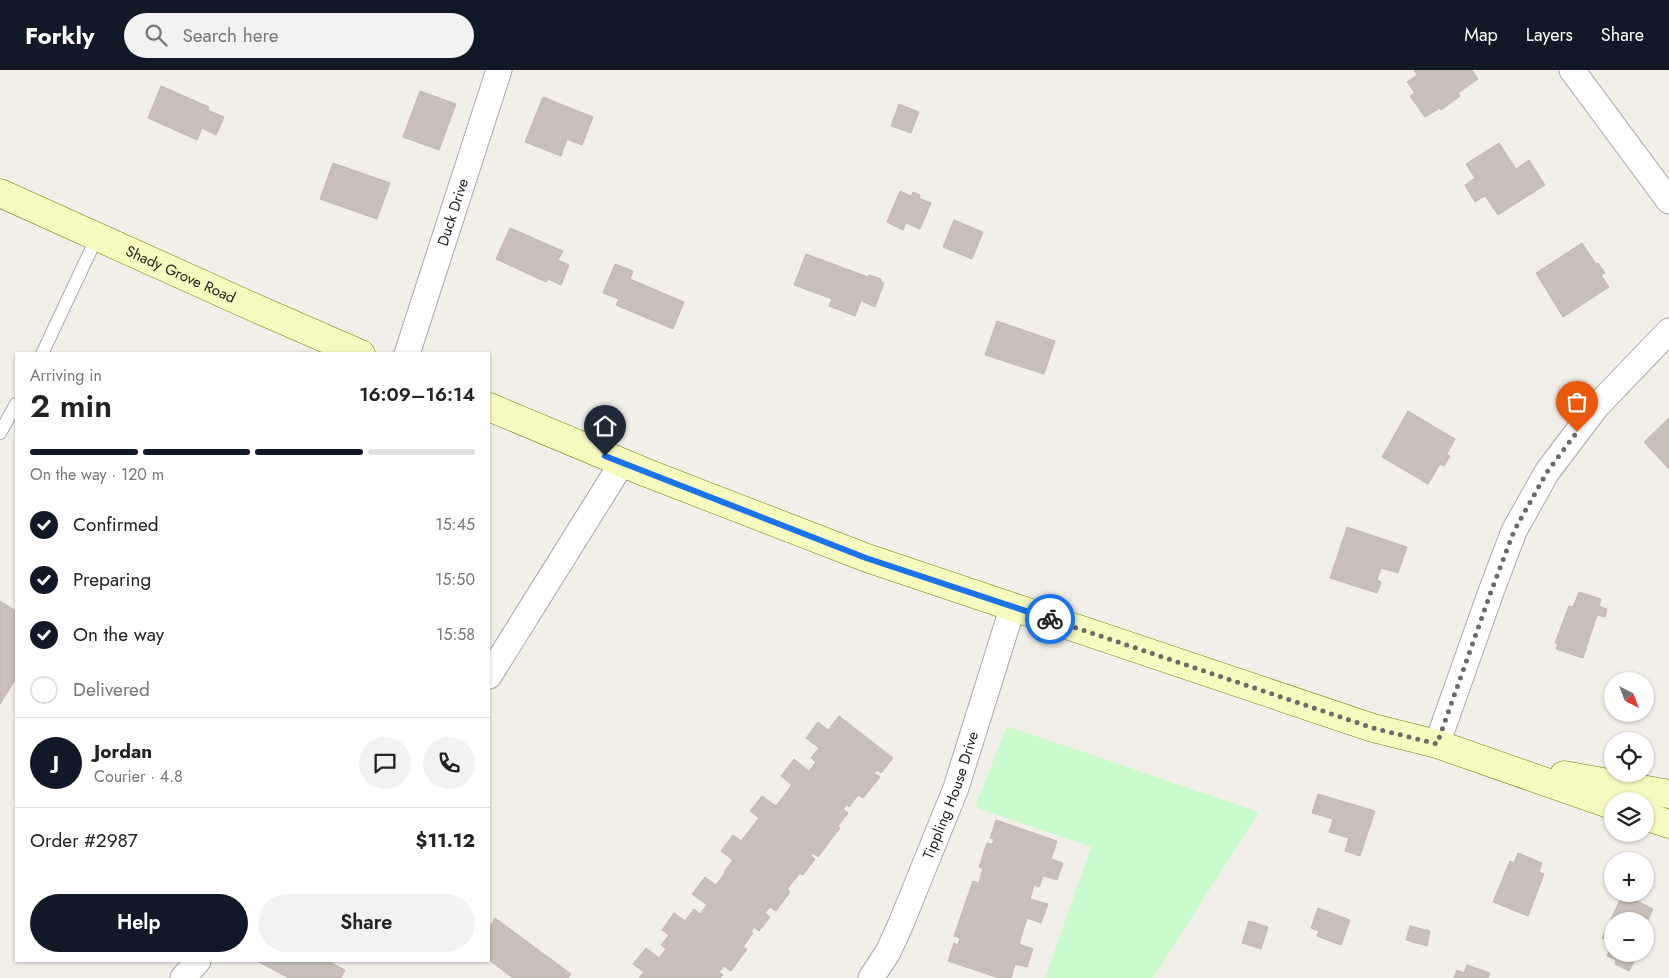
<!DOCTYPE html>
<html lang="en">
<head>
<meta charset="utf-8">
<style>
  :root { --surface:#fff; --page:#f2f2f2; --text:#222; --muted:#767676; --line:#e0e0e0; --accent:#111827 }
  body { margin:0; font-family:Jost,sans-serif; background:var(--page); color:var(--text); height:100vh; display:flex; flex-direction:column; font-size:19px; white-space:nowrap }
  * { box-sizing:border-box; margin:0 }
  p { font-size:16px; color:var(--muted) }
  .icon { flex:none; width:28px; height:28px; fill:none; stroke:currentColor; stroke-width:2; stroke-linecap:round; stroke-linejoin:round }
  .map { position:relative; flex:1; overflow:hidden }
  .sheet { position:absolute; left:15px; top:282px; width:475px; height:610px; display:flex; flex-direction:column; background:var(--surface); border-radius:0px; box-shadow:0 1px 4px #0004 }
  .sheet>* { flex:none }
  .needle { width:32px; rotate:138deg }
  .fabs { position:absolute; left:1604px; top:602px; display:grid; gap:10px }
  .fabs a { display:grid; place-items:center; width:50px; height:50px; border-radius:50%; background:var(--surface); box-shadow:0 1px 4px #0004; font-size:25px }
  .pin { position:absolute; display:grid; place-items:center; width:42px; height:42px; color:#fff; margin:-51px -21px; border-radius:50% 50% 50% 0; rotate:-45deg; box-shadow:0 0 5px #0007 }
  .pin .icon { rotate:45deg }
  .courier { position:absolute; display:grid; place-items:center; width:50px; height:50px; margin:-25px; border:4px solid #1a73e8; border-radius:50%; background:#fff; color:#222; box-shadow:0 1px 6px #0007 }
  .summary em { font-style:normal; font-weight:600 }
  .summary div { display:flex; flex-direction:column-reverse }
  .summary { display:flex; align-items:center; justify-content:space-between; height:85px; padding:0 15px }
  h1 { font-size:32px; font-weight:600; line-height:38px }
  .bar { display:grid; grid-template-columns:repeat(4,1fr); gap:8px 5px; align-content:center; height:60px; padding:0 15px }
  .bar i { height:6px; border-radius:4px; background:var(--line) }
  .bar .on { background:var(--accent) }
  .bar p { grid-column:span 4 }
  .line { display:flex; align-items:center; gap:12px; padding:0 15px; border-top:1px solid var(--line) }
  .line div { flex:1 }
  .round { display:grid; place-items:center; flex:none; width:52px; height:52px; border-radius:26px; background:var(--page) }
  ol { padding:0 15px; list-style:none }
  li { display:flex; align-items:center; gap:15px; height:55px }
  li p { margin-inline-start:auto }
  li .icon { padding:5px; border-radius:50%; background:var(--accent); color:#fff; stroke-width:4 }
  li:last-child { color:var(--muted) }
  li i { width:28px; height:28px; border:2px solid var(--line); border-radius:50% }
  .action { display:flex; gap:10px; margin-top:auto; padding:10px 15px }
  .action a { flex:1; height:58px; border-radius:30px; background:var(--accent); color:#fff; font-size:20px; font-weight:600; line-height:58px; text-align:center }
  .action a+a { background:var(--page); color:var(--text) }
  header { display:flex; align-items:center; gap:30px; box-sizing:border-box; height:70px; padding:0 25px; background:var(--accent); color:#fff }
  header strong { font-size:24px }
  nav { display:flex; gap:28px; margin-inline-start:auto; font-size:18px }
  .search { width:350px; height:45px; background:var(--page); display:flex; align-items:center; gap:12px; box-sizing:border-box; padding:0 18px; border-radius:28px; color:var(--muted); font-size:19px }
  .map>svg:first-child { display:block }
  .park { fill:#c8facc }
  .building { fill:#c7bfb8; stroke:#c4b6ab }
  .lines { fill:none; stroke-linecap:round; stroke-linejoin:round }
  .service-casing { stroke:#a9a9a9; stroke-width:14 }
  .minor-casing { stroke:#a9a9a9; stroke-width:27 }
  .secondary-casing { stroke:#707d05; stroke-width:29 }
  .service { stroke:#fff; stroke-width:12 }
  .minor { stroke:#fff; stroke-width:25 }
  .secondary { stroke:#f7fabf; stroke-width:28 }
  .done { stroke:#6b6a68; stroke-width:5; stroke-dasharray:0 9 }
  .route { stroke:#1a73e8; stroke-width:6 }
  .labels { text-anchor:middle; stroke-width:4; stroke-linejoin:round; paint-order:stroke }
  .street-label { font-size:15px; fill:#222; stroke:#fff }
</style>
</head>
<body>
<header>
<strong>Forkly</strong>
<div class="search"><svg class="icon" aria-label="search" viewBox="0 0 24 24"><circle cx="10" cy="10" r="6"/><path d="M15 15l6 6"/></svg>Search here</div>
<nav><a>Map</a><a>Layers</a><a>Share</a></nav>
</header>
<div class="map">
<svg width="1669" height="908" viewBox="0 0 1669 908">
  <rect width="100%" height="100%" fill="#f2efe9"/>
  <path class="park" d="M 1007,656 L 1259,742 L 1153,908 L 1045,908 L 1091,777 L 975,737 Z"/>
  <path class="building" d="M 1414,0 L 1472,0 L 1478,9 L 1458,23 L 1460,26 L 1441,40 L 1440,38 L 1425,47 L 1410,26 L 1415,23 L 1407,12 L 1417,5 Z
    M 161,16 L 209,37 L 208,40 L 224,47 L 216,65 L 202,58 L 197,70 L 148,48 Z
    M 420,21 L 456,34 L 439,80 L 403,67 Z
    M 543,27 L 593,47 L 582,75 L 567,69 L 561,86 L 525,72 Z
    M 899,34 L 919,42 L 911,63 L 891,56 Z
    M 1499,73 L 1516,99 L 1529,90 L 1545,115 L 1498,145 L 1485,126 L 1475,132 L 1465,115 L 1475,108 L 1466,94 Z
    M 333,93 L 390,113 L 377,149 L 320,129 Z
    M 900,121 L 911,126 L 913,122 L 920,125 L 919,128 L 931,133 L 920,159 L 906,153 L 903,160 L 887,152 Z
    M 954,150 L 983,162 L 972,189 L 943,177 Z
    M 510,158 L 563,181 L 558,190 L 569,195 L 561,215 L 548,209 L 546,212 L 496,189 Z
    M 1582,173 L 1596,194 L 1598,193 L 1605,203 L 1601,205 L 1609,217 L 1563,247 L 1536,203 Z
    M 806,184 L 868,207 L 869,205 L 881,209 L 881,212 L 884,213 L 875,237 L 861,231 L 855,246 L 829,236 L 832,229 L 794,215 Z
    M 615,194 L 633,201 L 630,209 L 684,232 L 673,259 L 616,235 L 619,229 L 603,223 Z
    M 997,251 L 1055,271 L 1044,304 L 985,285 Z
    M 1408,341 L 1455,369 L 1447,384 L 1450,386 L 1444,396 L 1440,394 L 1428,414 L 1382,387 Z
    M 1669,348 L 1669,399 L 1644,372 Z
    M 1347,457 L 1407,477 L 1398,503 L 1381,498 L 1377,510 L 1381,512 L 1377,523 L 1330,508 Z
    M 1579,522 L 1601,529 L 1599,536 L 1607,539 L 1605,547 L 1597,545 L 1583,588 L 1556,579 L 1558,574 L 1555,573 L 1569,536 L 1573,537 Z
    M 0,531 L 16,541 L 16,609 L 0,634 Z
    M 839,646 L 893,688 L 881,703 L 877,700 L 874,703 L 880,707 L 863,728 L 858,725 L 849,737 L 847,735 L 843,739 L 848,743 L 838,756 L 840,758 L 818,787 L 813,783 L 811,786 L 815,789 L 803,805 L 800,803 L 787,819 L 790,822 L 776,841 L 770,837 L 765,843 L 770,847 L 759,861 L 754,857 L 751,862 L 753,863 L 743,877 L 747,879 L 731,901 L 724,896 L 719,902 L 723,905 L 720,908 L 639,908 L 644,902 L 633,894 L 646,878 L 659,888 L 666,879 L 661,875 L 669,865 L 662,860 L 674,843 L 685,851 L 694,839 L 700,844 L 707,835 L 692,824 L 705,807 L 716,815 L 725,803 L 724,802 L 733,790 L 721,781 L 733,765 L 741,771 L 759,748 L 750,741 L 762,726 L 776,736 L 792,715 L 781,706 L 794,689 L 809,701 L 816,692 L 811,688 L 819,678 L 806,668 L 818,652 L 828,660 Z
    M 1318,724 L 1375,741 L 1360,786 L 1345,781 L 1349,768 L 1329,762 L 1333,749 L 1312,743 Z
    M 996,750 L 1057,771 L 1051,789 L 1063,793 L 1057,810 L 1043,806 L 1039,817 L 1034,815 L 1030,829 L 1048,834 L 1041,853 L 1027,848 L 1019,874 L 1033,879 L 1027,897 L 1015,894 L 1011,908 L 999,908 L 948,891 L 954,873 L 958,875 L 960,868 L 954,866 L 973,811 L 979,813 L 983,798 L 979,797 L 987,773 L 992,774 L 994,769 L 990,768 Z
    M 1518,783 L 1542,793 L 1539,802 L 1544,804 L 1528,846 L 1493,832 L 1510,791 L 1514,793 Z
    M 1623,824 L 1653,839 L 1645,857 L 1645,851 L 1612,851 L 1612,873 L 1602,868 Z
    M 1318,838 L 1350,850 L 1341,875 L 1317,866 L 1319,861 L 1311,858 Z
    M 495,848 L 571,904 L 568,908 L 513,908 L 489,890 L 489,858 Z
    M 1249,851 L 1268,857 L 1261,879 L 1242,873 Z
    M 1410,856 L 1430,861 L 1427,876 L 1406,870 Z
    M 1612,876 L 1612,884 L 1638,884 L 1629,901 L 1615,894 L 1616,890 L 1607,886 Z
    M 257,891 L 328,891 L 345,900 L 341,908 L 289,908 Z
    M 1467,895 L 1490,903 L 1488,908 L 1454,908 L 1457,900 L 1464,903 Z"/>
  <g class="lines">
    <g class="service-casing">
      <path id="service" d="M 42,284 L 97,167
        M 0,363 L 16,334"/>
    </g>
    <g class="minor-casing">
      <g id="minor">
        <path d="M 1572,0 L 1669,131"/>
        <path id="s1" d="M 407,284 L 499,0"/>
        <path d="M 489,606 L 622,393"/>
        <path d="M 1437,674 L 1492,519 L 1514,461 L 1547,402 L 1597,336 L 1669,261"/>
        <path d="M 183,908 L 198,891"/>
        <path id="s2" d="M 871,908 L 888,882 L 900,856 L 956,718 L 1013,536"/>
      </g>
    </g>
    <g class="secondary-casing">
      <g id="secondary">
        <path id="s3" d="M 0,123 L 262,241 L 361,284"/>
        <path d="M 489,337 L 647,403 L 867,488 L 1373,658 L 1437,674 L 1612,735"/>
        <path d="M 1564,705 L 1669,724"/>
        <path d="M 1645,746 L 1669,754"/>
      </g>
    </g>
    <use href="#service" class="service"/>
    <use href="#minor" class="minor"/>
    <use href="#secondary" class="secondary"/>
  </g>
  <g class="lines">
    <path class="done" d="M 1050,549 L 1373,658 L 1437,674 L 1492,519 L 1514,461 L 1547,402 L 1577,362"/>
    <path class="route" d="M 605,386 L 866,488 L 1050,549"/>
  </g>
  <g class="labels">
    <g class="street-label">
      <text dy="5" stroke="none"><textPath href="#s1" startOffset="149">Duck Drive</textPath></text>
      <text dy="5" stroke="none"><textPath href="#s3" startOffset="198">Shady Grove Road</textPath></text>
      <text dy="5" stroke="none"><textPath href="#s2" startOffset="200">Tippling House Drive</textPath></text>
    </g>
  </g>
</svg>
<div class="fabs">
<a><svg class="needle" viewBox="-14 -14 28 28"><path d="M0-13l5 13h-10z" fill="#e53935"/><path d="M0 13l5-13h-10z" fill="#767676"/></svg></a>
<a><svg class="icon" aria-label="locate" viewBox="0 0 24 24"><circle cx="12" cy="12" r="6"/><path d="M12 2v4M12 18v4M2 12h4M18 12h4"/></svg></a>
<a><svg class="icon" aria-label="layers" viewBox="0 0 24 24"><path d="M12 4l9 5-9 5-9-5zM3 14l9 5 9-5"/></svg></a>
<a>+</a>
<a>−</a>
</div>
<div class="pin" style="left:1577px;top:362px;background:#ea580c"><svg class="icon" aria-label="bag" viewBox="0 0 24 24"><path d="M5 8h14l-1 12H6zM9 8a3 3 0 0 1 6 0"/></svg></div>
<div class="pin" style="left:605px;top:386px;background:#1f2937"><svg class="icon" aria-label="home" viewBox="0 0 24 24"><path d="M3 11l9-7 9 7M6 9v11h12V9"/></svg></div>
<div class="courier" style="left:1050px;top:549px"><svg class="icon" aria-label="bike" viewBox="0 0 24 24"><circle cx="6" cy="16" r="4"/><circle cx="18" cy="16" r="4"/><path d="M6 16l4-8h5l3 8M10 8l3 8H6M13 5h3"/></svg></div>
<section class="sheet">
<div class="summary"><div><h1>2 min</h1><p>Arriving in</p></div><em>16:09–16:14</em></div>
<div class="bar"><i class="on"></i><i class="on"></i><i class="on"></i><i></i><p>On the way · 120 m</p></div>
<ol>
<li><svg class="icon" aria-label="check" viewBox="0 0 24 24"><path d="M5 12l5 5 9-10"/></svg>Confirmed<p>15:45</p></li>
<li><svg class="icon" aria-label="check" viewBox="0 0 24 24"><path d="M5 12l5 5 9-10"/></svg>Preparing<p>15:50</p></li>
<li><svg class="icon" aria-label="check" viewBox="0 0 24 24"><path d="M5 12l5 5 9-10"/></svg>On the way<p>15:58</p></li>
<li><i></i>Delivered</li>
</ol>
<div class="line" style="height:90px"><b class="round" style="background:var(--accent);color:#fff">J</b><div><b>Jordan</b><p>Courier · 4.8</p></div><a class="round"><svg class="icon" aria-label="chat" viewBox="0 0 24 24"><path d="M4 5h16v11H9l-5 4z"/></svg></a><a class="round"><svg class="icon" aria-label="phone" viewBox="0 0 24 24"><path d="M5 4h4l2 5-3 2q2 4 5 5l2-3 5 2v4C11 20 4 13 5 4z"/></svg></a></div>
<div class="line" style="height:65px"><div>Order #2987</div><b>$11.12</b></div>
<div class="action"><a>Help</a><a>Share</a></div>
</section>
</div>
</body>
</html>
